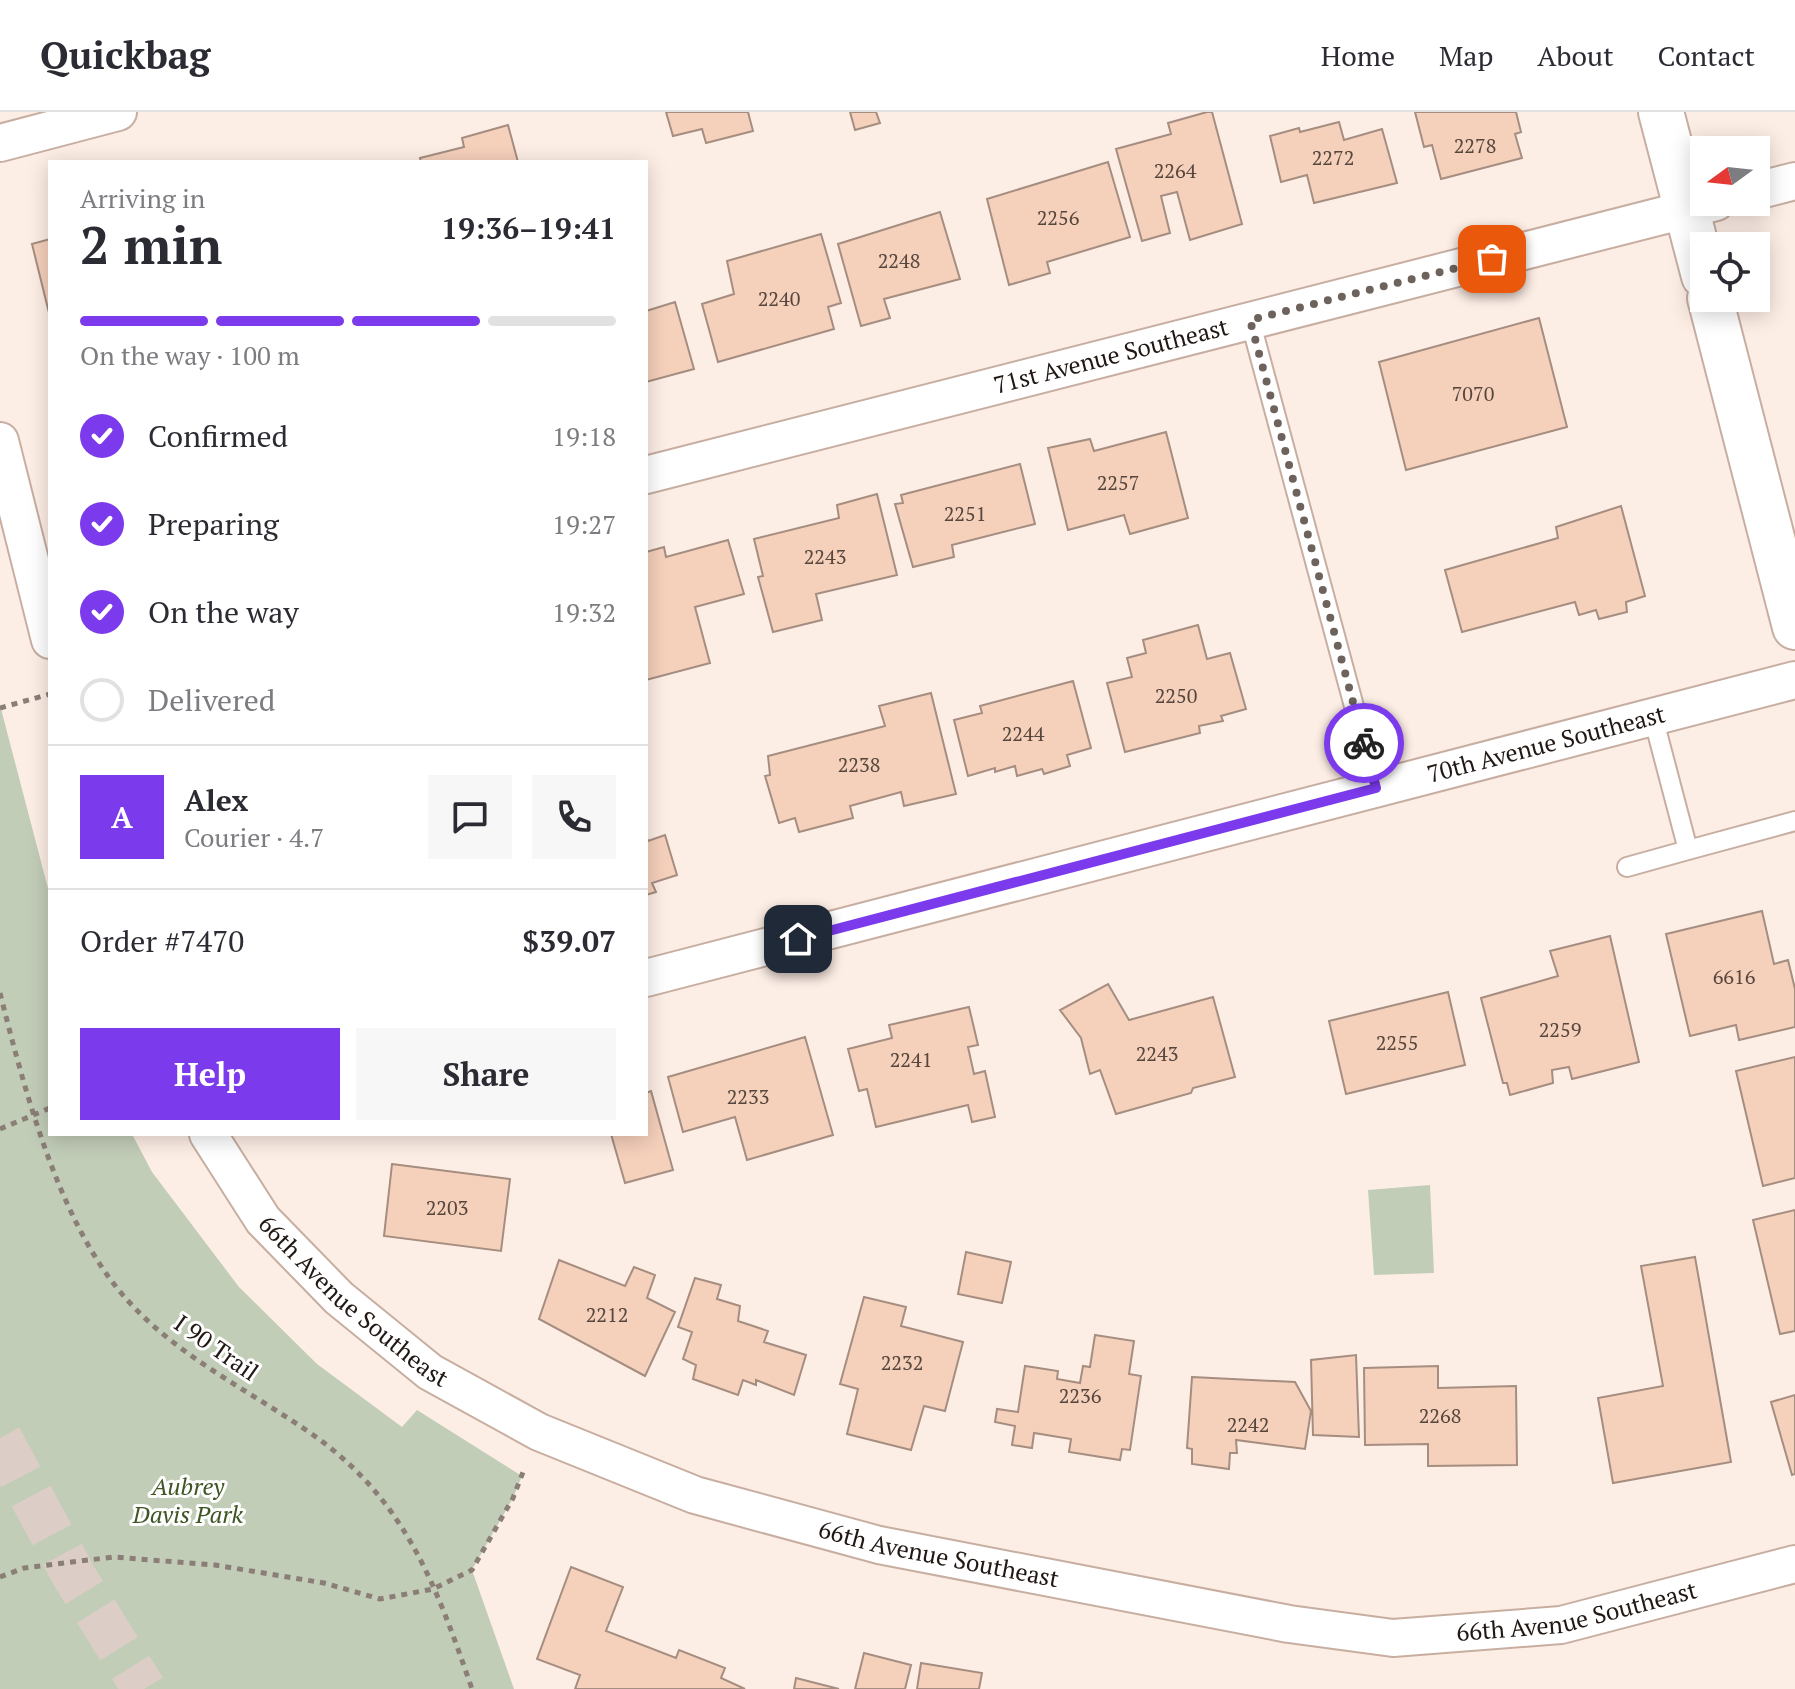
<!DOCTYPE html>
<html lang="en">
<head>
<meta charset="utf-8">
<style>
  :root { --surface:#fff; --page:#f7f7f7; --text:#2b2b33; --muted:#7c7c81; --line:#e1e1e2; --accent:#7c3aed }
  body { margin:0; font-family:"PT Serif",serif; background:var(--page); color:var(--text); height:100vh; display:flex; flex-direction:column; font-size:30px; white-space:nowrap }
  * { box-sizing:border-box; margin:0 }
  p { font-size:26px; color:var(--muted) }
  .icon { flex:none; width:44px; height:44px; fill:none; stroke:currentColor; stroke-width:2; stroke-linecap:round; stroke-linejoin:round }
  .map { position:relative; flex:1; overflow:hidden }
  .sheet { position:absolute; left:48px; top:48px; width:600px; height:976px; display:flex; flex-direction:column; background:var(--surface); border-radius:0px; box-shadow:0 4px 20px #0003 }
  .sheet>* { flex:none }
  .needle { width:52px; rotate:255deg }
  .buttons { position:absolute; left:1690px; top:24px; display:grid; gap:16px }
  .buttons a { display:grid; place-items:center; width:80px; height:80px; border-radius:0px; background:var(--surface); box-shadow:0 4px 20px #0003; font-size:40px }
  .pin { position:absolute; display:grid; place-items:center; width:68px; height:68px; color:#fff; margin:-34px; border-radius:16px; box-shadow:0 4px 12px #0006 }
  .courier { position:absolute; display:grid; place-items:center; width:80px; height:80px; margin:-40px; border:6px solid #7c3aed; border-radius:50%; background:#fff; color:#222; box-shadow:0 2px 10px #0007 }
  .overview em { font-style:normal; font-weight:600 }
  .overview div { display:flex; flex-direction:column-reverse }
  .overview { display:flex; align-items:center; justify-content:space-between; height:136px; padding:0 32px }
  h1 { font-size:52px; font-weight:600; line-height:60px }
  .bar { display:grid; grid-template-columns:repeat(4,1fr); gap:12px 8px; align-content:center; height:96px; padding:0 32px }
  .bar i { height:10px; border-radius:6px; background:var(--line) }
  .bar .active { background:var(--accent) }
  .bar p { grid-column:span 4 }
  .line { display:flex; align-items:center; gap:20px; padding:0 32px; border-top:2px solid var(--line) }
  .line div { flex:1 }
  .round { display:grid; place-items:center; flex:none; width:84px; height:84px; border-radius:0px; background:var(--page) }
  ol { padding:0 32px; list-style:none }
  li { display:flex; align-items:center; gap:24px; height:88px }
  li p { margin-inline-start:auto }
  li .icon { padding:8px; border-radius:50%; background:var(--accent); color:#fff; stroke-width:4 }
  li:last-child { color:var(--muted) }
  li i { width:44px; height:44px; border:4px solid var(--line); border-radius:50% }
  .primary-button { display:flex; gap:16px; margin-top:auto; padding:16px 32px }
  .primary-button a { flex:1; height:92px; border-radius:0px; background:var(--accent); color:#fff; font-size:32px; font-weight:600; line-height:92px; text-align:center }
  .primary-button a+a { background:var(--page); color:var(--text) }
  header { display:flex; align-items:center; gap:48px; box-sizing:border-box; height:112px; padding:0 40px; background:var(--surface); border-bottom:2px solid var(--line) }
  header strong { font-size:38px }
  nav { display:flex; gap:44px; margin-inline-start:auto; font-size:28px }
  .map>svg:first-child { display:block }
  .green { fill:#c2cdb8 }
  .building { fill:#f5d0bb; stroke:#a58d80; stroke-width:2 }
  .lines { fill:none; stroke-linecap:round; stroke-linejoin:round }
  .motorway-tunnel { stroke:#dccec6; stroke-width:44; stroke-dasharray:44 22; stroke-linecap:butt }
  .service-casing { stroke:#c7aea0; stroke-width:22 }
  .minor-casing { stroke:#c7aea0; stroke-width:40 }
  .tertiary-casing { stroke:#c7aea0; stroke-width:48 }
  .path { stroke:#8a7e77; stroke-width:5; stroke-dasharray:6 6; stroke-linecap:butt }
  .service { stroke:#fff; stroke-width:18 }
  .minor { stroke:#fff; stroke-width:36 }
  .tertiary { stroke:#fff; stroke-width:44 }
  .done { stroke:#6e635c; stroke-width:8; stroke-dasharray:0 14.4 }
  .route { stroke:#7c3aed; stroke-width:10 }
  .labels { text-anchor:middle; stroke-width:6; stroke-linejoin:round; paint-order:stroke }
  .number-label { font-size:20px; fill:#56463d }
  .street-label { font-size:24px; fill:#211813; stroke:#fefefe }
  .park-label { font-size:24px; font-style:italic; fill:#3f5624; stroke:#fefefe }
</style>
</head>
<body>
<header>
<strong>Quickbag</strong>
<nav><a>Home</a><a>Map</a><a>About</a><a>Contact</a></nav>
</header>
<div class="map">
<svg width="1795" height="1577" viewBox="0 0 1795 1577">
  <rect width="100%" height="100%" fill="#fdeee5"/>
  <path class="green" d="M 0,593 L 50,784 L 50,1022 L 132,1022 L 152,1060 L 239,1175 L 317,1252 L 402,1315 L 417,1298 L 522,1364 L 513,1386 L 472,1458 L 514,1577 L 0,1577 Z
    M 1430,1073 L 1434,1161 L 1374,1163 L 1368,1078 Z"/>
  <path class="building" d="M 666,0 L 748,0 L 753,19 L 706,31 L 702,17 L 673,24 Z
    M 850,0 L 876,0 L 880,11 L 855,18 Z
    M 1207,0 L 1212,0 L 1242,112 L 1190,128 L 1177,80 L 1161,84 L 1170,121 L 1142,129 L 1116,37 L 1171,22 L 1168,11 Z
    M 1415,0 L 1516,0 L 1521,20 L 1515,22 L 1522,46 L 1441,67 L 1432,33 L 1424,35 Z
    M 1339,10 L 1344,28 L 1382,17 L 1397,71 L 1314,91 L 1307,63 L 1281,70 L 1270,24 L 1299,16 L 1300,20 Z
    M 508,13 L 518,50 L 421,50 L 420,46 L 464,35 L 462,26 Z
    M 1108,50 L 1130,125 L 1047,150 L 1050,161 L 1009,173 L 987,87 Z
    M 940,100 L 960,167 L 884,187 L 890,206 L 861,214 L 838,132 Z
    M 821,122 L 841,191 L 828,195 L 834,217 L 718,250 L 702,192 L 734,182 L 727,149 Z
    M 50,127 L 50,205 L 32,132 Z
    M 675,190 L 694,257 L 646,270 L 646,199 Z
    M 1539,206 L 1567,315 L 1406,358 L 1379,250 Z
    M 1166,320 L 1188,406 L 1130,422 L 1124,403 L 1068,418 L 1048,336 L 1090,327 L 1094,339 Z
    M 1020,352 L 1035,412 L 952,433 L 954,445 L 913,455 L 895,392 L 903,391 L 901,383 Z
    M 877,382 L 897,463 L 816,482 L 822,508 L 773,520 L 758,465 L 763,464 L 754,427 L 839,406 L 837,393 Z
    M 1621,394 L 1645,484 L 1626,490 L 1627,500 L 1599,507 L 1596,498 L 1579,503 L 1575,490 L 1462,520 L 1445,458 L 1558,426 L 1556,415 Z
    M 728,428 L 744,482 L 695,495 L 710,551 L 646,568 L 646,440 L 664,435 L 666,445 Z
    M 1198,513 L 1207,547 L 1230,541 L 1246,597 L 1221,604 L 1223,609 L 1199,614 L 1200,621 L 1125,640 L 1107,571 L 1132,565 L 1127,546 L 1146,541 L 1143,528 Z
    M 1073,569 L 1091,636 L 1067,643 L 1070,654 L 1044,662 L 1042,657 L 1017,664 L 1015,654 L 995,660 L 995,656 L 968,664 L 954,608 L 982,601 L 980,594 Z
    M 931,581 L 956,682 L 904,694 L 901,680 L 850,694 L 853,706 L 799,720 L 795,706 L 779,711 L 765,664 L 770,663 L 768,644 L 885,614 L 879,594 Z
    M 665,723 L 677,763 L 652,771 L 656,780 L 646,783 L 646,724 L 648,729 Z
    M 1762,799 L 1774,852 L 1788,848 L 1795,877 L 1795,915 L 1739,928 L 1736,913 L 1690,924 L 1666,822 Z
    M 1610,824 L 1639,950 L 1572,967 L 1569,955 L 1552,958 L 1553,971 L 1510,983 L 1507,971 L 1503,971 L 1481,886 L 1558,864 L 1550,839 Z
    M 1108,872 L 1129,908 L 1213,885 L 1235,965 L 1193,976 L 1191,981 L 1116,1002 L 1100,958 L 1090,962 L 1081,926 L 1060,898 Z
    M 1448,880 L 1465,953 L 1346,982 L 1329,909 Z
    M 969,895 L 978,933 L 968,935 L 974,962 L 985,959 L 995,1005 L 972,1010 L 968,993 L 876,1015 L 867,977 L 859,979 L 848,937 L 892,926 L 889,913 Z
    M 805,925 L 833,1023 L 747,1048 L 735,1005 L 683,1020 L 668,965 Z
    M 1795,945 L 1795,1066 L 1763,1074 L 1736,959 Z
    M 651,979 L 673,1058 L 625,1071 L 611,1022 L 646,1022 L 646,981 Z
    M 392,1052 L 510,1067 L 501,1139 L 384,1124 Z
    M 1795,1098 L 1795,1219 L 1780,1222 L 1753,1108 Z
    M 966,1140 L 1011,1150 L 1002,1191 L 958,1182 Z
    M 1695,1145 L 1731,1350 L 1613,1371 L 1598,1286 L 1663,1274 L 1641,1154 Z
    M 559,1148 L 625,1174 L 634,1155 L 655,1163 L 647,1186 L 675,1200 L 645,1264 L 539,1207 Z
    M 695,1166 L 721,1173 L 717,1187 L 740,1194 L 738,1209 L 768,1219 L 764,1230 L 806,1243 L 794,1283 L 756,1268 L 756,1273 L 743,1268 L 738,1283 L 693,1267 L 696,1253 L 683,1247 L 692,1220 L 678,1215 Z
    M 864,1185 L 906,1195 L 901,1214 L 963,1230 L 945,1299 L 924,1294 L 911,1338 L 847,1322 L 858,1277 L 840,1272 Z
    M 1095,1223 L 1134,1229 L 1129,1262 L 1141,1264 L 1130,1338 L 1122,1337 L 1120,1348 L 1069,1340 L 1071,1327 L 1034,1321 L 1032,1336 L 1012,1333 L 1015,1314 L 995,1310 L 997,1297 L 1018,1300 L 1025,1254 L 1058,1259 L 1057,1267 L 1080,1271 L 1083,1254 L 1090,1255 Z
    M 1356,1243 L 1359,1325 L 1313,1323 L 1311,1248 Z
    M 1438,1254 L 1438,1276 L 1516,1274 L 1517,1353 L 1428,1354 L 1428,1332 L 1365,1333 L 1364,1256 Z
    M 1192,1265 L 1295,1270 L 1311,1299 L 1305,1337 L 1236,1328 L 1237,1341 L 1230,1341 L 1229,1357 L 1192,1352 L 1192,1337 L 1187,1336 Z
    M 1795,1283 L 1795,1362 L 1792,1363 L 1771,1290 Z
    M 571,1455 L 623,1475 L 606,1519 L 676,1546 L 679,1538 L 725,1556 L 721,1566 L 745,1577 L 575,1577 L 580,1563 L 537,1547 Z
    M 864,1541 L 911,1553 L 905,1577 L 855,1577 Z
    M 921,1551 L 982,1561 L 979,1577 L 917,1577 Z
    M 796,1566 L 839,1577 L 794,1577 Z"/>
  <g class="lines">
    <path class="motorway-tunnel" d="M 0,1326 L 74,1464 L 144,1577"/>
    <g class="service-casing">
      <path id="service" d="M 1250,208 L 1376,676
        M 1653,605 L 1688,738 L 1795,709
        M 1627,755 L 1688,738"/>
    </g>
    <g class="minor-casing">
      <g id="minor">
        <path d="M 0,31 L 118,0"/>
        <path d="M 1756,79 L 1795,69"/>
        <path d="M 0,329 L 50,528"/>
        <path id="s1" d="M 646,363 L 1716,90"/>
        <path id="s2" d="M 646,866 L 1795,568"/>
        <path id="s3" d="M 208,1022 L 263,1108 L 339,1186 L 430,1260 L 539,1320 L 695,1383 L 879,1433 L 1289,1512 L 1393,1526 L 1561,1513 L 1795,1452"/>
      </g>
    </g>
    <g class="tertiary-casing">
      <path id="tertiary" d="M 1661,0 L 1704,164
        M 1710,186 L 1795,515"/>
    </g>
    <path class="path" d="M 0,596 L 50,582
      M 0,881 C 24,976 58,1107 122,1182 C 172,1241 243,1275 306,1318 C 404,1384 435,1470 472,1577
      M 0,1017 L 50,996
      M 0,1465 L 24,1456 L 113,1445 L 215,1453 L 324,1471 L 380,1487 L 433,1477 L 472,1458 L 513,1386 L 525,1355"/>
    <use href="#service" class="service"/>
    <use href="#minor" class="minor"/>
    <use href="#tertiary" class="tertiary"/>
  </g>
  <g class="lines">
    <path class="done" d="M 1364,631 L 1250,208 L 1492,147"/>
    <path class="route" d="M 798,827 L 1376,676 L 1364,631"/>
  </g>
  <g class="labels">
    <g class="number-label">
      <text x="1475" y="41">2278</text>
      <text x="1333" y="53">2272</text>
      <text x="1175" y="66">2264</text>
      <text x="1058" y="113">2256</text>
      <text x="899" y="156">2248</text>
      <text x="779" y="194">2240</text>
      <text x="1473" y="289">7070</text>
      <text x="1118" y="378">2257</text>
      <text x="965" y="409">2251</text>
      <text x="825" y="452">2243</text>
      <text x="1176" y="591">2250</text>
      <text x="1023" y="629">2244</text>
      <text x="859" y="660">2238</text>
      <text x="1734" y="872">6616</text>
      <text x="1560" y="925">2259</text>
      <text x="1397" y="938">2255</text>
      <text x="1157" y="949">2243</text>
      <text x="911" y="955">2241</text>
      <text x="748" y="992">2233</text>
      <text x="447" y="1103">2203</text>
      <text x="607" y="1210">2212</text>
      <text x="902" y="1258">2232</text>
      <text x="1080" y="1291">2236</text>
      <text x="1440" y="1311">2268</text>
      <text x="1248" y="1320">2242</text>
    </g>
    <g class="street-label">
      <text dy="8" stroke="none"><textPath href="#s1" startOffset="480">71st Avenue Southeast</textPath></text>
      <text dy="8" stroke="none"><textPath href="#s2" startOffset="930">70th Avenue Southeast</textPath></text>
      <text dy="8" stroke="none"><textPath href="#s3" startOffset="224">66th Avenue Southeast</textPath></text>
      <text transform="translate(216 1236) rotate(35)" y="8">I 90 Trail</text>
      <text dy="8" stroke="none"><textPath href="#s3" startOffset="872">66th Avenue Southeast</textPath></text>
      <text dy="8" stroke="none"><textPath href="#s3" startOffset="1520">66th Avenue Southeast</textPath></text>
    </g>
    <g class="park-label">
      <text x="188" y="1383">Aubrey<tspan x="188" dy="28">Davis Park</tspan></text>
    </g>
  </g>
</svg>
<div class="buttons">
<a><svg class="needle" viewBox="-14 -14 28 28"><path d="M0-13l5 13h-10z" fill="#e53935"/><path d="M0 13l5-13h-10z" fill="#7c7c81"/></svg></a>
<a><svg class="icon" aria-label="locate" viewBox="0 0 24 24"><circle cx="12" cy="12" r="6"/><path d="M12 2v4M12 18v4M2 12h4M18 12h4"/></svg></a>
</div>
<div class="pin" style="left:1492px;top:147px;background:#ea580c"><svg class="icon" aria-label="bag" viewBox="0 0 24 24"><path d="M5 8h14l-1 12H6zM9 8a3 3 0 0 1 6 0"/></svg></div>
<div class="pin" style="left:798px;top:827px;background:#1f2937"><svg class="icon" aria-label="home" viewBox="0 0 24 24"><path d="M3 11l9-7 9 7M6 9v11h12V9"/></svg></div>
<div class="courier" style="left:1364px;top:631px"><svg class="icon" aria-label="bike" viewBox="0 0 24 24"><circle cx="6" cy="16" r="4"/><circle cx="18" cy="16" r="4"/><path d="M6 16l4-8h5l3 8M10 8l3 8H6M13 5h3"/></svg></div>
<section class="sheet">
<div class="overview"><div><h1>2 min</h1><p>Arriving in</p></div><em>19:36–19:41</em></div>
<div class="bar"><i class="active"></i><i class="active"></i><i class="active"></i><i></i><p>On the way · 100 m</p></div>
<ol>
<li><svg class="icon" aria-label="check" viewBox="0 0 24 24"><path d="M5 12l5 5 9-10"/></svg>Confirmed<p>19:18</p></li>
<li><svg class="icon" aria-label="check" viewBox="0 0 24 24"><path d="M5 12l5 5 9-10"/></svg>Preparing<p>19:27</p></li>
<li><svg class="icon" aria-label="check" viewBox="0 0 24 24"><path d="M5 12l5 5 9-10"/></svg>On the way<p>19:32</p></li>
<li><i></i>Delivered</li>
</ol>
<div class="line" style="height:144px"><b class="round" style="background:var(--accent);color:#fff">A</b><div><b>Alex</b><p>Courier · 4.7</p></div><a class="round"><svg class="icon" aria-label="chat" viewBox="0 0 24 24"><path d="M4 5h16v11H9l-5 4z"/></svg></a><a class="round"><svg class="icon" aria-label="phone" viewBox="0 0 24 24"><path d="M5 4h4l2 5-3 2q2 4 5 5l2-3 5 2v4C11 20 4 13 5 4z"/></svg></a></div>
<div class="line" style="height:104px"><div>Order #7470</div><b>$39.07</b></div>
<div class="primary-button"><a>Help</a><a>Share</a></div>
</section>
</div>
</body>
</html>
